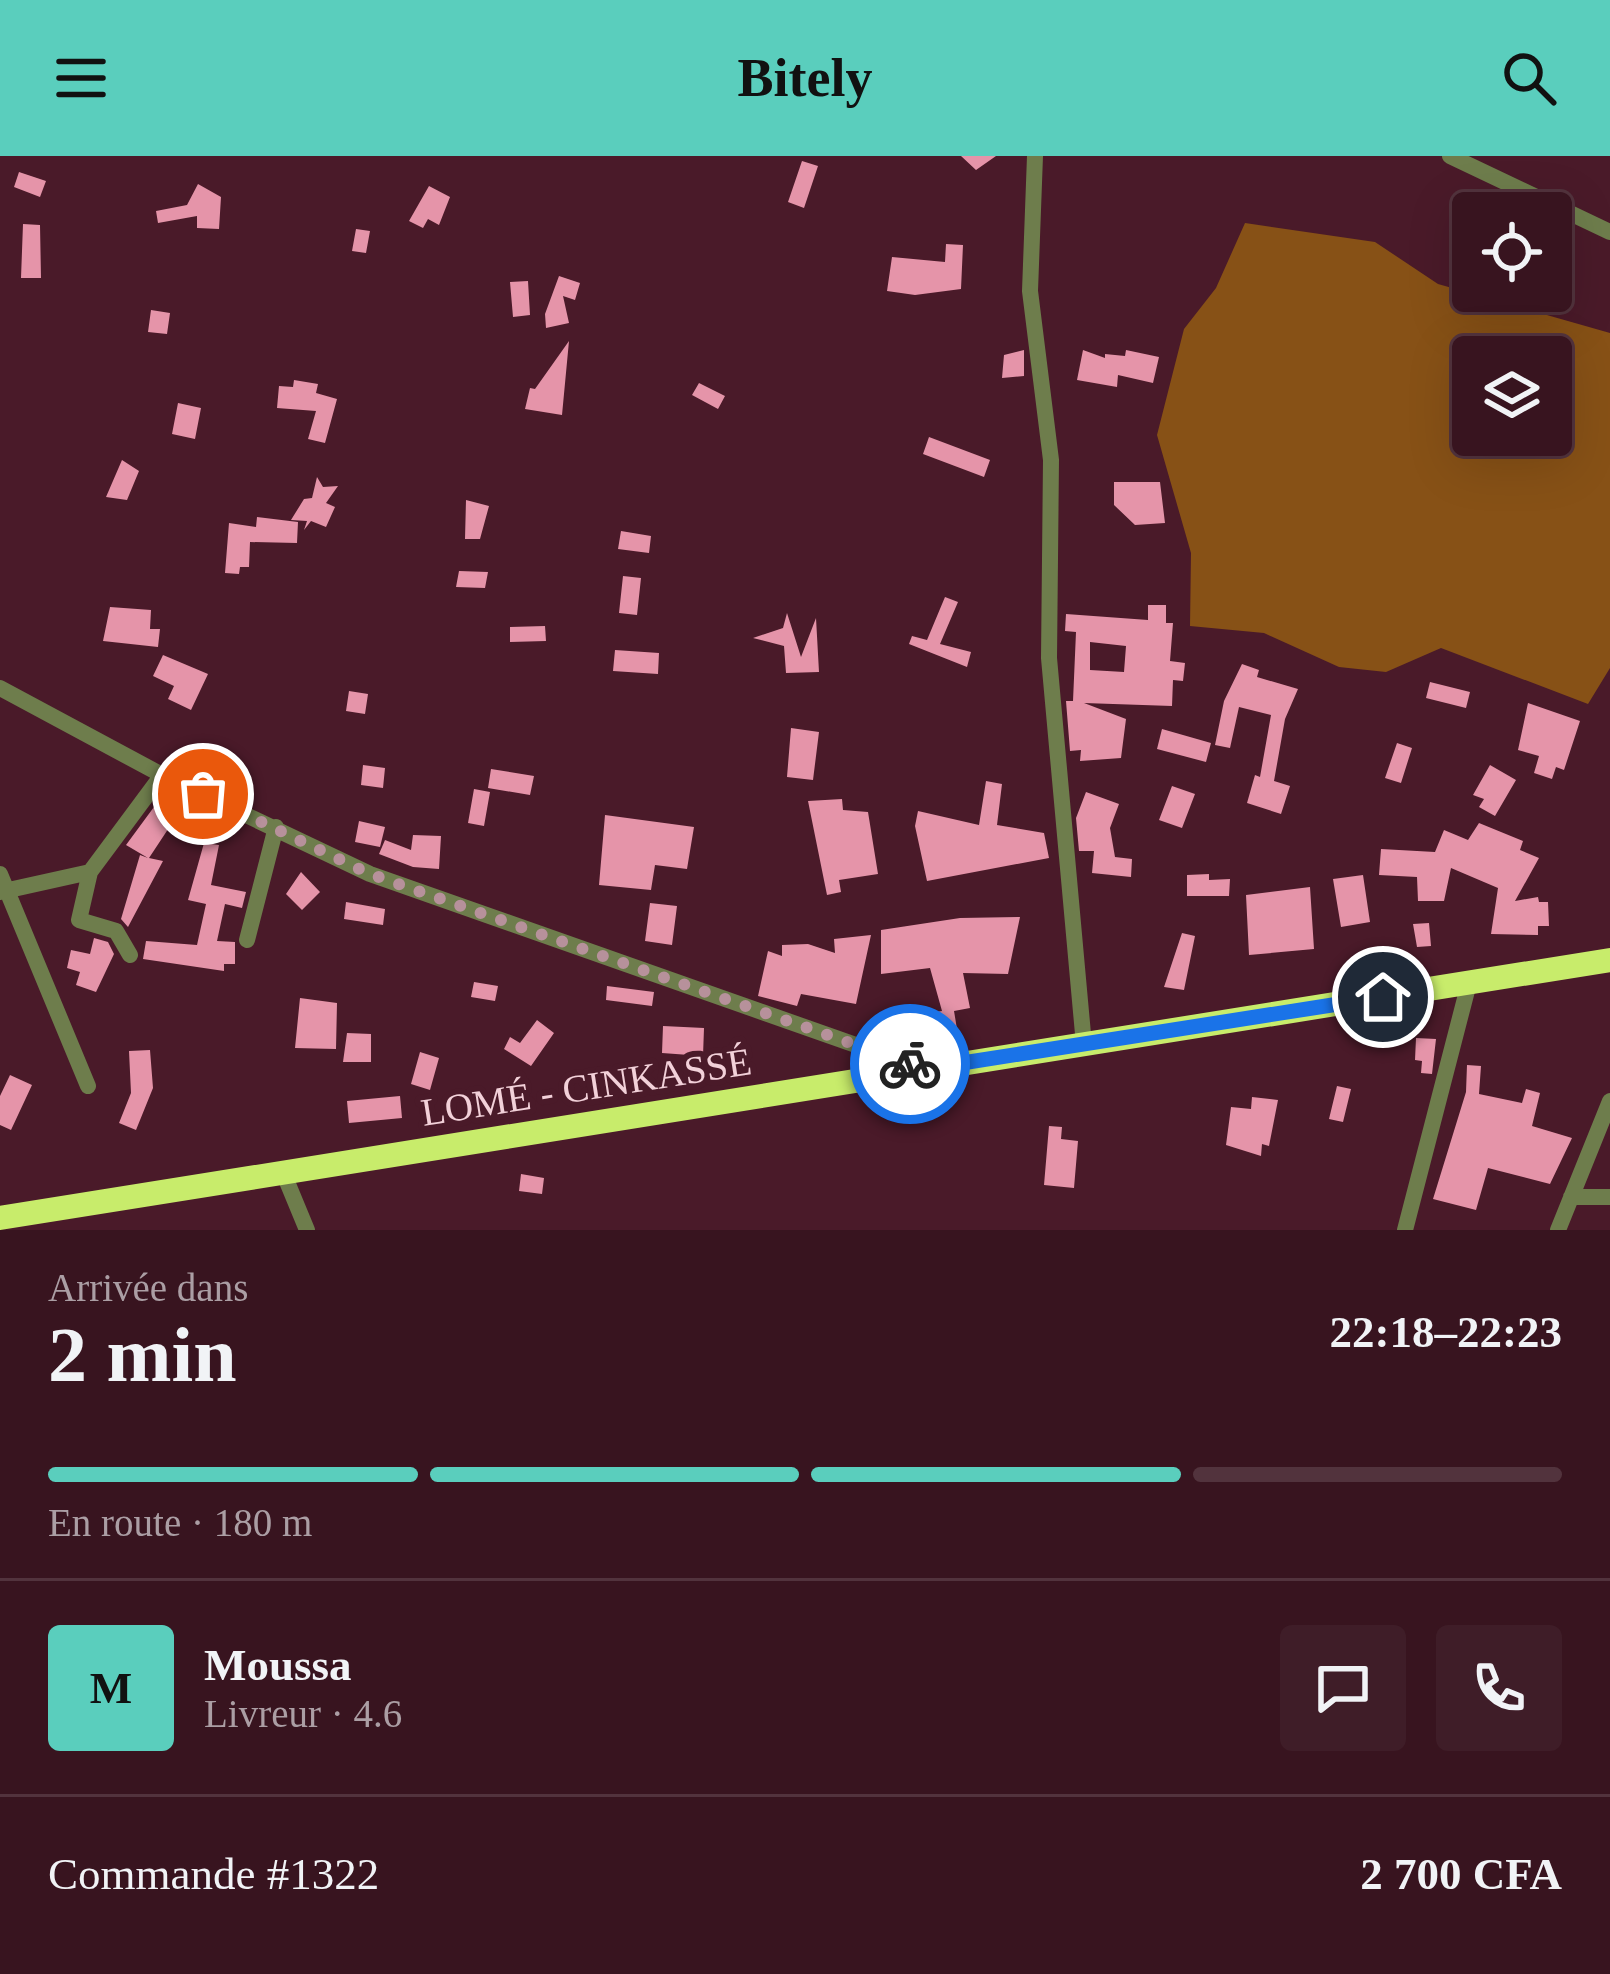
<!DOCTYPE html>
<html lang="fr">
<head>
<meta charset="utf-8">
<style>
  :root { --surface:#38141f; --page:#3f1d28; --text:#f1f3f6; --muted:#ab9ea4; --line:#52333d; --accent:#5acebd }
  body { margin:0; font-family:Georgia,serif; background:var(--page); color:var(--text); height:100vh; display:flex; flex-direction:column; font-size:45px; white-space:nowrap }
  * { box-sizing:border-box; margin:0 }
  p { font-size:39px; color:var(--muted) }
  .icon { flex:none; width:66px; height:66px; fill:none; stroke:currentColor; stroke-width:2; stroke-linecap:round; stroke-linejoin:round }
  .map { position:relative; height:1074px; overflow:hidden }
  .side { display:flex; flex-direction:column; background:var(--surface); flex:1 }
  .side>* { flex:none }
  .controls { position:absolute; left:1452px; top:36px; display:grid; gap:24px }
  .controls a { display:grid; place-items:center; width:120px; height:120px; border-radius:12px; background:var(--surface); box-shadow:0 12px 48px #0002,0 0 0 3px var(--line); font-size:60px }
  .pin { position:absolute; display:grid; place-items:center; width:102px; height:102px; color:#fff; margin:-51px; border:6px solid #fff; border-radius:50%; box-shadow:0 3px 12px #0007 }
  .courier { position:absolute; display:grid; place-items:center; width:120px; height:120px; margin:-60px; border:9px solid #1a73e8; border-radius:50%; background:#fff; color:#222; box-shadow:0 3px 15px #0007 }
  .summary em { font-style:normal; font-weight:700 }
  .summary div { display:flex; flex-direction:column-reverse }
  .summary { display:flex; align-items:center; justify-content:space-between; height:204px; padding:0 48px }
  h1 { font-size:78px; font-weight:700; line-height:90px }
  .bar { display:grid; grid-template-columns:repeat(4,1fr); gap:18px 12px; align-content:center; height:144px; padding:0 48px }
  .bar i { height:15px; border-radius:9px; background:var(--line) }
  .bar .current { background:var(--accent) }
  .bar p { grid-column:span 4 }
  .line { display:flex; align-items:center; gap:30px; padding:0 48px; border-top:3px solid var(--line) }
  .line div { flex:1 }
  .round { display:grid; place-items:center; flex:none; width:126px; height:126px; border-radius:12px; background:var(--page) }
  header { display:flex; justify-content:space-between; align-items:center; height:156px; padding:0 48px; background:var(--accent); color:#111; font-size:54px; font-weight:700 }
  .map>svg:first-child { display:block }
  .forest { fill:#875116; fill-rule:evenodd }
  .building { fill:#e594a9; fill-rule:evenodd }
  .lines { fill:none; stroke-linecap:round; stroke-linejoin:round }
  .minor { stroke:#6e7d4c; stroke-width:16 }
  .highway { stroke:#c8ec6b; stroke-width:24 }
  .done { stroke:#b7919b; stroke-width:12; stroke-dasharray:0 21.6 }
  .route { stroke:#1a73e8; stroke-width:15 }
  .labels { text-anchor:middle; stroke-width:12; stroke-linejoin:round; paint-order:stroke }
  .street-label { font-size:39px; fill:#f2d1d9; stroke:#4a1a29 }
</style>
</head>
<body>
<header><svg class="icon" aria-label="menu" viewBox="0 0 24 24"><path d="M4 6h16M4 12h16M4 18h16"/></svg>Bitely<svg class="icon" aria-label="search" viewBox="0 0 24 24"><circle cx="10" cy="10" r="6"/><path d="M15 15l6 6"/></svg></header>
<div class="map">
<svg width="1610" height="1074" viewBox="0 0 1610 1074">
  <rect width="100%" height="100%" fill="#4a1a29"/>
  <path class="forest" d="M 1245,67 L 1375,86 L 1438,128 L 1610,177 L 1610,512 L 1588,548 L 1441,492 L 1386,516 L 1339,511 L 1264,477 L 1190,470 L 1191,397 L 1157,279 L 1184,173 L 1216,132 ZM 1473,201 L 1551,201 L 1551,279 L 1473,279 Z"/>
  <path class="building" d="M 961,0 L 996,0 L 976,14 Z
    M 802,5 L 818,10 L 804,52 L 788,46 Z
    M 19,16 L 46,25 L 40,41 L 14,31 Z
    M 198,28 L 221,41 L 219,73 L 197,72 L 197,60 L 158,67 L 156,55 L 187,49 Z
    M 429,30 L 450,41 L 439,69 L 428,63 L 423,72 L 409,65 Z
    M 23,68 L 40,69 L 41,122 L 21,122 Z
    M 356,73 L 370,75 L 366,97 L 352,95 Z
    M 946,88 L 963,89 L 961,133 L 915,139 L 887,135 L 892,101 L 945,106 Z
    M 559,120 L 580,127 L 575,144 L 563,140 L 569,167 L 546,172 L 545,158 Z
    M 528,125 L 530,159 L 513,161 L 510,126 Z
    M 151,154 L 170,157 L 167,178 L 148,176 Z
    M 569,185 L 562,259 L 525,253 L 530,232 L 535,233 Z
    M 1024,194 L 1024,220 L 1002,222 L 1004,199 Z
    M 1083,194 L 1105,202 L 1105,198 L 1125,200 L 1126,194 L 1159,201 L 1153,227 L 1118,219 L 1117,231 L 1077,224 Z
    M 294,224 L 318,228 L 316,237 L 337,243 L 325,287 L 308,283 L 316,255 L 277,252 L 279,230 L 293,231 Z
    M 699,227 L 725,240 L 718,253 L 692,239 Z
    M 178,247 L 201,252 L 195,283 L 172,278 Z
    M 929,281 L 990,304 L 984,321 L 923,298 Z
    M 122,304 L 139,315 L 127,344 L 106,341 Z
    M 317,321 L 323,331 L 338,330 L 326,347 L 335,351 L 326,371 L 311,365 L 304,374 L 307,365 L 291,364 L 304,343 L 312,342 Z
    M 1114,326 L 1160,326 L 1165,367 L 1135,369 L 1114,349 Z
    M 466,344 L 489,350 L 480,383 L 465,383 Z
    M 257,361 L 298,366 L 297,387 L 250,386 L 249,411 L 240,411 L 239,418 L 225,417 L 229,367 L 256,371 Z
    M 621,375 L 651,380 L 649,397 L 618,393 Z
    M 459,415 L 488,416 L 485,432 L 456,431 Z
    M 623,420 L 641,422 L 637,459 L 619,457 Z
    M 945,441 L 958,446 L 940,488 L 971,496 L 967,511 L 909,488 L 912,480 L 927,484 Z
    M 1148,449 L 1166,449 L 1166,467 L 1173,467 L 1170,505 L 1185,507 L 1183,525 L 1173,524 L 1172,550 L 1084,547 L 1126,563 L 1121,602 L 1080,605 L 1081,594 L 1070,595 L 1066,545 L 1073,545 L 1076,476 L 1065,475 L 1066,458 L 1148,464 ZM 1090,486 L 1126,490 L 1124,516 L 1090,514 Z
    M 110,451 L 151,454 L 150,473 L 160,473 L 158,491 L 103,485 Z
    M 787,457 L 801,501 L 816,462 L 819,516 L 786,517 L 784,490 L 753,482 L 783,472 Z
    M 545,470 L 546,485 L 510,486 L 510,471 Z
    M 615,494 L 659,497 L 658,518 L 613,515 Z
    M 163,499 L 208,518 L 191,554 L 168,543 L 174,530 L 153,520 Z
    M 1242,508 L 1259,514 L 1257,521 L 1298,533 L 1285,563 L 1274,625 L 1290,630 L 1281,658 L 1247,647 L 1255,619 L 1260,621 L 1271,559 L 1239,551 L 1230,592 L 1215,589 L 1224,545 Z
    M 1430,526 L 1470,536 L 1466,552 L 1426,542 Z
    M 349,535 L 368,538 L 365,558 L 346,555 Z
    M 1528,547 L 1580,565 L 1564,614 L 1556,611 L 1552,623 L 1534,617 L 1539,600 L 1518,594 Z
    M 791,572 L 819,576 L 813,624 L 787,621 Z
    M 1162,573 L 1211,587 L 1206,606 L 1157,593 Z
    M 1397,587 L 1412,592 L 1401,627 L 1385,622 Z
    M 363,609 L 385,612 L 383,632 L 361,629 Z
    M 1490,609 L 1516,624 L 1495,660 L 1479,651 L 1484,643 L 1473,639 Z
    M 491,613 L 534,620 L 530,639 L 488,632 Z
    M 986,625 L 1002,628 L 997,669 L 1044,677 L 1049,702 L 927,725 L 915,670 L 918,655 L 979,669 Z
    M 1172,630 L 1195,638 L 1182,672 L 1159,664 Z
    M 474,633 L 490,636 L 484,670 L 468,667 Z
    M 165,636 L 186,646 L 149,702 L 163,705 L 128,771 L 121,763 L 140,699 L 148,702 L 126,689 Z
    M 1086,636 L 1119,648 L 1110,672 L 1115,701 L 1132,703 L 1131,721 L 1092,717 L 1094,695 L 1079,695 L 1076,662 Z
    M 842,643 L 843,654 L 868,656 L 878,718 L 839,724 L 841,736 L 827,739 L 808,645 Z
    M 605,659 L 694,671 L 687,713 L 655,709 L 651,734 L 599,729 Z
    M 359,665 L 385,671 L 380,691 L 355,686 Z
    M 1479,667 L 1523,685 L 1520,694 L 1539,702 L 1515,745 L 1538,741 L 1539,746 L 1548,746 L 1549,770 L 1538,770 L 1538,779 L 1491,778 L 1498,732 L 1451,712 L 1444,745 L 1418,745 L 1417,721 L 1379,719 L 1381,693 L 1435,696 L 1444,674 L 1468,684 Z
    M 413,679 L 441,680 L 439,713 L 413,711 L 379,698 L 385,684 L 411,694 Z
    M 204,687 L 219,689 L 211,729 L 246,736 L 242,752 L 225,748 L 217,785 L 235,786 L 235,808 L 224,808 L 224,815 L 143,803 L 146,785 L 197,789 L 206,748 L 188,744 Z
    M 301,716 L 320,736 L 302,754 L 286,738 Z
    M 1209,718 L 1209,724 L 1230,723 L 1229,740 L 1187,740 L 1187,719 Z
    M 1363,719 L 1370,766 L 1341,771 L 1333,723 Z
    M 1310,731 L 1314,793 L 1249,799 L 1246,739 Z
    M 346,746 L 385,753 L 383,769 L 344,763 Z
    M 650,747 L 677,750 L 672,789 L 645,785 Z
    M 1020,761 L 1008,818 L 963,817 L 970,852 L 954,855 L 957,873 L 938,876 L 936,856 L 942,855 L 930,812 L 881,818 L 881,774 L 960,762 Z
    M 1429,767 L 1431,790 L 1417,791 L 1413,768 Z
    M 1182,777 L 1195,780 L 1184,834 L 1164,831 Z
    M 871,779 L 856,848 L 801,838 L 797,850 L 758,840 L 768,795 L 782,800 L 782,789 L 808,788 L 835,797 L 834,783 Z
    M 94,782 L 108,786 L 114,798 L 96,836 L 76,829 L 80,816 L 67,812 L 71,794 L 90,798 Z
    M 474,826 L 498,830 L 495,845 L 471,841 Z
    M 607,830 L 654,836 L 652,850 L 606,844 Z
    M 300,842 L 337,847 L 336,893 L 295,892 Z
    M 537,864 L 554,877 L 531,910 L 504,893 L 510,881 L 520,887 Z
    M 663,870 L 704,872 L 703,900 L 662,897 Z
    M 347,877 L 371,878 L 371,906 L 343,906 Z
    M 1416,882 L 1436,883 L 1432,918 L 1421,917 L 1422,905 L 1415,904 Z
    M 150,894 L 153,932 L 136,974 L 119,967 L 131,937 L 129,895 Z
    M 420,896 L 439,902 L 430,934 L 411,928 Z
    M 1467,909 L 1481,910 L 1479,938 L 1522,947 L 1526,933 L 1540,937 L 1532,970 L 1572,982 L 1550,1028 L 1488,1012 L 1476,1054 L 1433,1043 L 1466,936 Z
    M 10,919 L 32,929 L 11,974 L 0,969 L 0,940 Z
    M 1337,930 L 1351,933 L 1343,966 L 1329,963 Z
    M 400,940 L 402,962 L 349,967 L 347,945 Z
    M 1252,941 L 1278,944 L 1269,990 L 1262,988 L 1261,1000 L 1226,989 L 1231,951 L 1251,953 Z
    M 1049,970 L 1062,971 L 1061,983 L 1078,985 L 1074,1032 L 1044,1029 Z
    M 521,1018 L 544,1022 L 542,1038 L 519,1035 Z"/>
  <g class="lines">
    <path class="minor" d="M 1035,0 L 1030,135 L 1051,304 L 1049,502 L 1084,889
      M 1450,0 L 1610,76
      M 0,532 L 162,619 L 370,718 L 924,913
      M 0,718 L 88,930
      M 0,736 L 90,716
      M 247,784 L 276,671
      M 130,799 L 116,775 L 79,764 L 90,716 L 162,619
      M 283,1016 L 307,1074
      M 1571,1041 L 1610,1041
      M 1405,1074 L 1469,827
      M 1558,1074 L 1610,945"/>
    <path class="highway" d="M 0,1062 L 1610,804"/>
  </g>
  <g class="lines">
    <path class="done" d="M 203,638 L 370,718 L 910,908"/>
    <path class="route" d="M 910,908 L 924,913 L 1383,841"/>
  </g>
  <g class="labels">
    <g class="street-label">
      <text transform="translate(586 930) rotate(-9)" y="14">LOMÉ - CINKASSÉ</text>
    </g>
  </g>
</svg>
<div class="controls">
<a><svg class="icon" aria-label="locate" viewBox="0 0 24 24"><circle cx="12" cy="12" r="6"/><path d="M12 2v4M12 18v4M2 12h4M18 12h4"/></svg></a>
<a><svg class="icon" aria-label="layers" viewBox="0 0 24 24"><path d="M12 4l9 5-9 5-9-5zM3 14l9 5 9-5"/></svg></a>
</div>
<div class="pin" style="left:203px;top:638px;background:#ea580c"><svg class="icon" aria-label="bag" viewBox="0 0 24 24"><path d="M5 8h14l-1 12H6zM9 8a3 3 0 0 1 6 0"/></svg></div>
<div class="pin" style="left:1383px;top:841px;background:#1f2937"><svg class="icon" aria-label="home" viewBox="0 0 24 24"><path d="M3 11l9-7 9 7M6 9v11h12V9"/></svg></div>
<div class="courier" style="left:910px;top:908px"><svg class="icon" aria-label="bike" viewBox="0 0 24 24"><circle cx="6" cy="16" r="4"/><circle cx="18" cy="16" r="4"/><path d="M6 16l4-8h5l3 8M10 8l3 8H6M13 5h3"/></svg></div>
</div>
<section class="side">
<div class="summary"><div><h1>2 min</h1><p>Arrivée dans</p></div><em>22:18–22:23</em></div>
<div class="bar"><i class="current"></i><i class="current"></i><i class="current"></i><i></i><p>En route · 180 m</p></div>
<div class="line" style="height:216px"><b class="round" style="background:var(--accent);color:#111">M</b><div><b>Moussa</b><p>Livreur · 4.6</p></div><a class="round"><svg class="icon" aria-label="chat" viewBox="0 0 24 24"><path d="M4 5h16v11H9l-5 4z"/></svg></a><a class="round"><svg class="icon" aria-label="phone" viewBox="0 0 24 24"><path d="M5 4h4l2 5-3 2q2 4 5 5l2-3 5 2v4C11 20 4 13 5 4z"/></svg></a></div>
<div class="line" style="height:156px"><div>Commande #1322</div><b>2 700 CFA</b></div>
</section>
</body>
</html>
